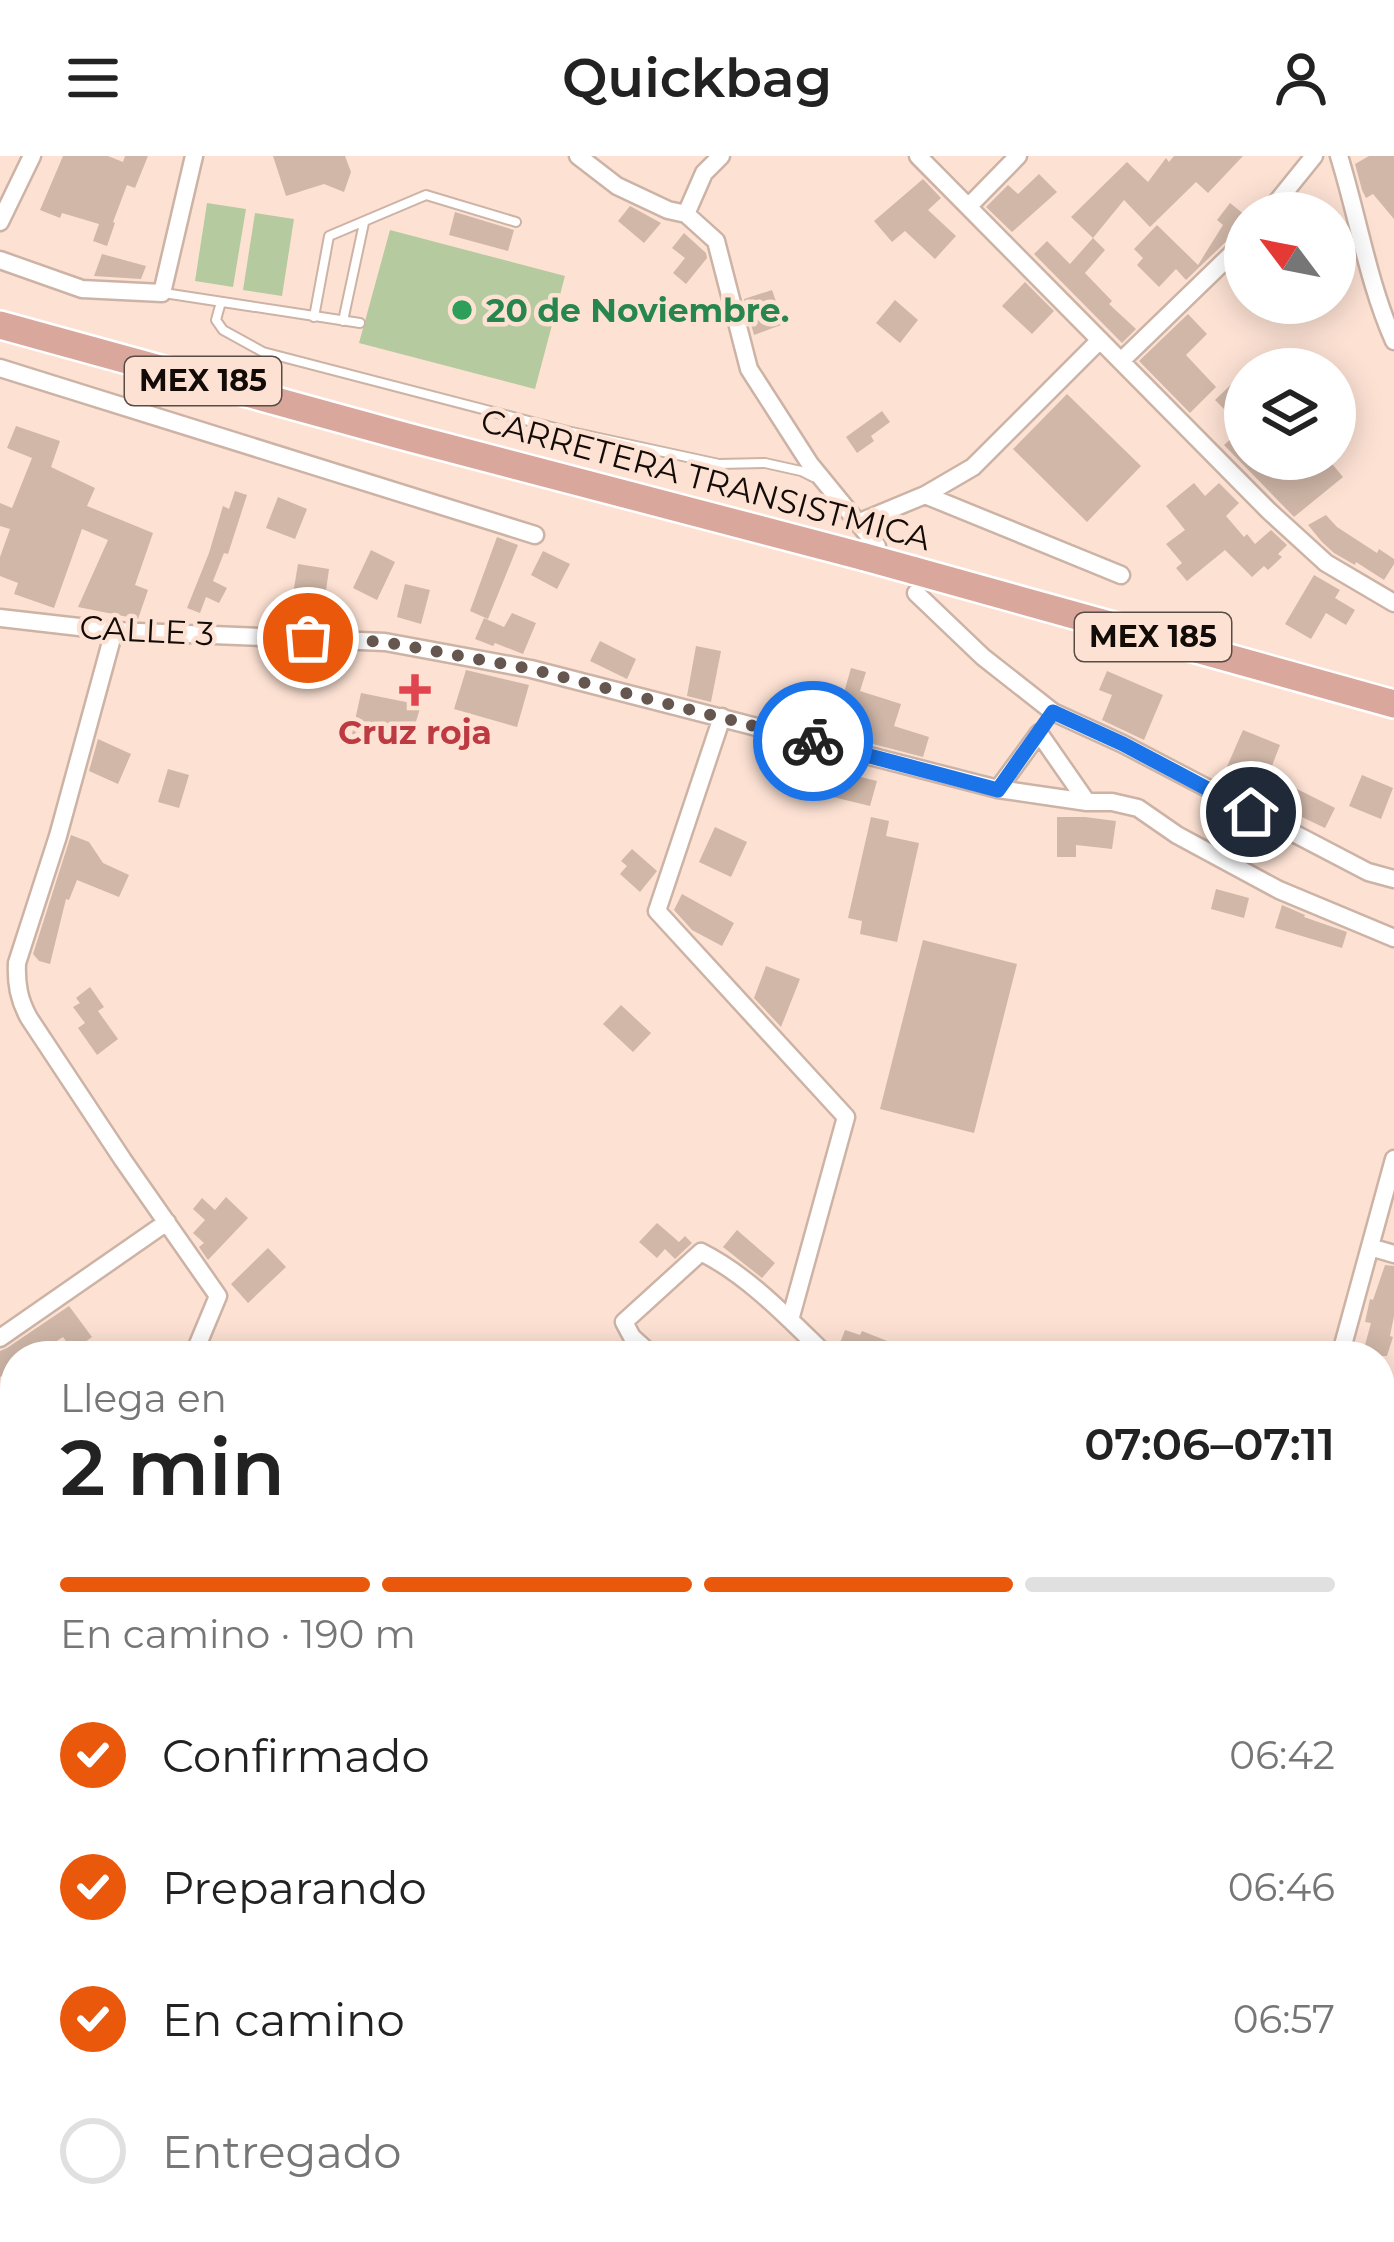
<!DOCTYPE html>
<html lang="es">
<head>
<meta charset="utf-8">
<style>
  :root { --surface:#fff; --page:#f6f6f6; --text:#222; --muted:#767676; --line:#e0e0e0; --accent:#ea580c }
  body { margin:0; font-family:Montserrat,sans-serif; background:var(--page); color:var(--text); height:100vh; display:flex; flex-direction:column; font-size:45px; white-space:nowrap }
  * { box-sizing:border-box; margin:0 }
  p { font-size:39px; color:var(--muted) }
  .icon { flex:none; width:66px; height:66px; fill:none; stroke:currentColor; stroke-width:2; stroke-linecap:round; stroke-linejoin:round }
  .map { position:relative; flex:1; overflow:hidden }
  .details { position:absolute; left:0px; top:1185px; width:1395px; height:903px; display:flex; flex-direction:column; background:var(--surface); border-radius:48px 48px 0 0; box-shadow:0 6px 30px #0003 }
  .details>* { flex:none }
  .needle { width:78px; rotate:302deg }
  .fabs { position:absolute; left:1224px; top:36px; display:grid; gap:24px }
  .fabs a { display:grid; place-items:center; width:132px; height:132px; border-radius:50%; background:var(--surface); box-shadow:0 6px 30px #0003; font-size:60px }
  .pin { position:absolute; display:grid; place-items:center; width:102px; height:102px; color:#fff; margin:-51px; border:6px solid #fff; border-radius:50%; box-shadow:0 3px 12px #0007 }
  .courier { position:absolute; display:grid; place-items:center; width:120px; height:120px; margin:-60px; border:9px solid #1a73e8; border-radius:50%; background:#fff; color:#222; box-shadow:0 3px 15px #0007 }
  .headline em { font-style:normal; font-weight:600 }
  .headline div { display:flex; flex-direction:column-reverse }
  .headline { display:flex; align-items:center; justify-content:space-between; height:204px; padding:0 60px }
  h1 { font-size:78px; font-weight:600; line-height:90px }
  .bar { display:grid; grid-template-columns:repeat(4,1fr); gap:18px 12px; align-content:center; height:144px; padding:0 60px }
  .bar i { height:15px; border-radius:9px; background:var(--line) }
  .bar .on { background:var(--accent) }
  .bar p { grid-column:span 4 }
  ol { padding:0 60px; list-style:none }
  li { display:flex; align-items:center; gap:36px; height:132px }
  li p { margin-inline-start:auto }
  li .icon { padding:12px; border-radius:50%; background:var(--accent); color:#fff; stroke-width:4 }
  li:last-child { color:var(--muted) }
  li i { width:66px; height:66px; border:6px solid var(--line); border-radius:50% }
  header { display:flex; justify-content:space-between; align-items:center; height:156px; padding:0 60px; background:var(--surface); font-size:54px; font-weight:600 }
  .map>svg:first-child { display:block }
  .green { fill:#b5ca9f }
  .building { fill:#d0b7a8 }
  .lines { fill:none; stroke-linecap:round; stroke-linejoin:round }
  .service-casing { stroke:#ccb3a5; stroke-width:12 }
  .minor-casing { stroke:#ccb3a5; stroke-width:21 }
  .primary-casing { stroke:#fff; stroke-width:32 }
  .service { stroke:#fff; stroke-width:8 }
  .minor { stroke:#fff; stroke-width:16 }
  .primary { stroke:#d9a79c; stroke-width:27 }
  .primary-bridge-casing { stroke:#fff; stroke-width:32; stroke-linecap:butt }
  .primary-bridge { stroke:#d9a79c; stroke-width:27 }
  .done { stroke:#65564f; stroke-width:12; stroke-dasharray:0 21.6 }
  .route { stroke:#1a73e8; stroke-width:15 }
  .leisure-dot { fill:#2e9e5b; stroke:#fde2d4; stroke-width:4.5 }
  .health-dot { fill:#e0444e; stroke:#fde2d4; stroke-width:4.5 }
  .labels { text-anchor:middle; stroke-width:9; stroke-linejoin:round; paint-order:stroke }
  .shield { fill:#fde2d4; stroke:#594c44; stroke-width:3 }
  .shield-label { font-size:30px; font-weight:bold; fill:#130b07 }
  .leisure-label { font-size:33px; font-weight:bold; fill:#27864d; stroke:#fde2d4; text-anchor:start }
  .street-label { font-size:33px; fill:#130b07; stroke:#fde2d4 }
  .health-label { font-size:33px; font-weight:bold; fill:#be3a42; stroke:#fde2d4 }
</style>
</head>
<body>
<header><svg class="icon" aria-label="menu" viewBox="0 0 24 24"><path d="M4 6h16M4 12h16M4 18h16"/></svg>Quickbag<svg class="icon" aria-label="person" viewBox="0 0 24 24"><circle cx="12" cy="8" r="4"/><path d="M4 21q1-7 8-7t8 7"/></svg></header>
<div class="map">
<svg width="1394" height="2086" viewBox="0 0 1394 2086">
  <rect width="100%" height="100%" fill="#fde2d4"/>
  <path class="green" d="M 207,47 L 246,53 L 233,131 L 195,125 Z
    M 255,57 L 294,63 L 282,140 L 243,134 Z
    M 390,74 L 565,120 L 535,233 L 359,187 Z"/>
  <path class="building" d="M 63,0 L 108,0 L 123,6 L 125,0 L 148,0 L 135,32 L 127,29 L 113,66 L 115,67 L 107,90 L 93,85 L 99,68 L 62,57 L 60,62 L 40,54 Z
    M 273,0 L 345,0 L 351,16 L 344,36 L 324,28 L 286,40 Z
    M 1174,0 L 1243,0 L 1208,37 L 1196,26 L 1150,71 L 1124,44 L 1093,82 L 1071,61 L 1127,6 L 1148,26 L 1166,2 L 1169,6 Z
    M 1369,0 L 1394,0 L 1394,63 L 1373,38 L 1366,42 L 1362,34 L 1355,8 Z
    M 1039,18 L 1057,36 L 1012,76 L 986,51 L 1008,29 L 1018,38 Z
    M 923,23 L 941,42 L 928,54 L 956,80 L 935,103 L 905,75 L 892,86 L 874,65 Z
    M 1230,47 L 1245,59 L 1245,73 L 1236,76 L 1186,124 L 1176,113 L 1159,131 L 1137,109 L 1143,102 L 1134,93 L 1157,69 L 1198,109 L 1223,69 L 1217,64 Z
    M 630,50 L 661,67 L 644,87 L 618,65 Z
    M 455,56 L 514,74 L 508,95 L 449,79 Z
    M 684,77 L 706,97 L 707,102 L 686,128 L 673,117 L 685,102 L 672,92 Z
    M 1093,82 L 1105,94 L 1085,117 L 1112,145 L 1109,148 L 1136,173 L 1122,187 L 1034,98 L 1047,85 L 1070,108 Z
    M 102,98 L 146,110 L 141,123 L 94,120 Z
    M 1025,126 L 1054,155 L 1032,178 L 1002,150 Z
    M 772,134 L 784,168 L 754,179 L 744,143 Z
    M 895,144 L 918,164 L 900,187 L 876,167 Z
    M 1188,158 L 1207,178 L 1186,199 L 1216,231 L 1190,257 L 1139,205 Z
    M 1245,215 L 1245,303 L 1328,303 L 1343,321 L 1294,361 L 1224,289 L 1243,272 L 1215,244 Z
    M 1067,238 L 1141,310 L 1087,366 L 1013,293 Z
    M 882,255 L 890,266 L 871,280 L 874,285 L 857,297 L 846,281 Z
    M 16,270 L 60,285 L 51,311 L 95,332 L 87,350 L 153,377 L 135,429 L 148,434 L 138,463 L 78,451 L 108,384 L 82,373 L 54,452 L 14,438 L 18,427 L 0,420 L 0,401 L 10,373 L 0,370 L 0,347 L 12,352 L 32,302 L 7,292 Z
    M 1194,327 L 1205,340 L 1219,327 L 1239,347 L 1226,360 L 1244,381 L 1247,378 L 1255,388 L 1271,374 L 1287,389 L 1278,398 L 1282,401 L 1268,414 L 1264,410 L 1252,421 L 1225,394 L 1187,425 L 1176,412 L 1182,407 L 1166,388 L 1185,374 L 1166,350 Z
    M 235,335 L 247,339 L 228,398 L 224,397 L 213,425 L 227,432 L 219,447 L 206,441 L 200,457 L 187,452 L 209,397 L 223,350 L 229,353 Z
    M 278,341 L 307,353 L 295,383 L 266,372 Z
    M 1326,359 L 1337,371 L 1377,397 L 1379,393 L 1394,403 L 1394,408 L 1384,424 L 1356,406 L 1355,409 L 1334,397 L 1322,386 L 1308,369 Z
    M 497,381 L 518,389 L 488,463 L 470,455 Z
    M 371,394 L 395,406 L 377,444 L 353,432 Z
    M 543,395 L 570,408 L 557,433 L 531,419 Z
    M 298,408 L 329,413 L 325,442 L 293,438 Z
    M 1314,419 L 1340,434 L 1335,442 L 1355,454 L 1346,469 L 1326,457 L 1311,483 L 1285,468 Z
    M 405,428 L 430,434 L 421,468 L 397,461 Z
    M 512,457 L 536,467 L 523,498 L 495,487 L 493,490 L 475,483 L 484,462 L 504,471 Z
    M 600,485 L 636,503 L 627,523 L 590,505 Z
    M 696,490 L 721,495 L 711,546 L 687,540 Z
    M 851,512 L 866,516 L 860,535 L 901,548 L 894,570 L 929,581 L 923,601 L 846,581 L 851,565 L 837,561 Z
    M 466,514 L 529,529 L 517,571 L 454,553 Z
    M 1107,515 L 1163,539 L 1144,584 L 1102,564 L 1112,539 L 1099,534 Z
    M 361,537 L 421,549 L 412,579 L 387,572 L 384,585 L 352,578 Z
    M 1243,574 L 1280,589 L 1270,615 L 1255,609 L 1246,631 L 1222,622 Z
    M 98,583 L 131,598 L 118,628 L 89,615 Z
    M 168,613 L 189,619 L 179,652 L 158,646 Z
    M 840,616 L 877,625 L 870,650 L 833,641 Z
    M 1362,619 L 1393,632 L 1381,663 L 1349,650 Z
    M 1297,633 L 1335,652 L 1325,672 L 1287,654 Z
    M 871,661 L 889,665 L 886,680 L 919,687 L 897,786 L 860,778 L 862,765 L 848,762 Z
    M 1057,661 L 1085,661 L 1116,665 L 1112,693 L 1076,689 L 1076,701 L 1057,701 Z
    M 715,671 L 747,686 L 731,721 L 699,706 Z
    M 71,679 L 89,686 L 103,707 L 129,719 L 119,741 L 77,724 L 69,744 L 66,743 L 50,808 L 39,805 L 33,798 Z
    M 632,693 L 657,715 L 640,736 L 620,718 L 627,710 L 621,705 Z
    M 1216,733 L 1249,742 L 1244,762 L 1211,753 Z
    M 682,738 L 734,767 L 722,790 L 692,774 L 674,754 Z
    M 1282,749 L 1305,759 L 1304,761 L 1347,776 L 1342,792 L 1275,772 Z
    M 923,784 L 1017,808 L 974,977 L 880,953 Z
    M 766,810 L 800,823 L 781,871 L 754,842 Z
    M 90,831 L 104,851 L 98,855 L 118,883 L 97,899 L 78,872 L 85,867 L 73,851 L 80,847 L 76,842 Z
    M 621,849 L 651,877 L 633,896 L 603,868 Z
    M 226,1041 L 248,1062 L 208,1104 L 199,1091 L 204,1087 L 193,1077 L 205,1064 L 193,1053 L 202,1042 L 215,1054 Z
    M 657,1067 L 679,1086 L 685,1080 L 692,1087 L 675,1103 L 665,1093 L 657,1102 L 639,1086 Z
    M 737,1074 L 775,1107 L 762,1122 L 723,1091 Z
    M 268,1092 L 286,1111 L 248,1147 L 231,1128 Z
    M 1385,1109 L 1394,1110 L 1394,1160 L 1390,1180 L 1393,1181 L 1387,1200 L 1362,1200 L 1371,1167 L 1365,1166 L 1370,1143 L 1373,1144 Z
    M 69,1150 L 92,1181 L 73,1195 L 63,1181 L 33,1200 L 15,1200 L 15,1212 L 0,1221 L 0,1195 L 7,1192 Z
    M 845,1174 L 860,1179 L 862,1175 L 925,1200 L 858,1200 L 838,1192 Z
    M 1394,1871 L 1394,1949 L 1380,1940 L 1380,1893 Z
    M 1394,1957 L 1394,2033 L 1380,2056 L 1380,1990 Z"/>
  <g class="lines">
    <g class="service-casing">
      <path id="service" d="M 164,137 L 360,167
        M 221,146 L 216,164 L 223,174 L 263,196 L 567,275 L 719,308 L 765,307 L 801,315 L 813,321
        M 314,161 L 329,80 L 426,39 L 516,66
        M 343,165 L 364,67"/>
    </g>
    <g class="minor-casing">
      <path id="minor" d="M 578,0 L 617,30 L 668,54 L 686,58 L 716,85 L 749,213 L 810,308 L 877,390
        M 918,0 L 1269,355 L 1326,407 L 1394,447
        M 1339,0 C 1358,61 1368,127 1394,185
        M 969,50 L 1018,0
        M 1268,57 L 1314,0
        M 686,58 L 704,17 L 721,0
        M 0,66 L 32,0
        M 0,104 L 82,133 L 162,137 L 194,0
        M 1121,205 L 1245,85
        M 0,212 L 535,379
        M 925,339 L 1121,419
        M 860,366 L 925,339 L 973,311 L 1100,184
        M 916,437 L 983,501 L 1053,556 L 1123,588 L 1368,716 L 1394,723
        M 0,462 L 114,475 L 385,486 L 531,513 L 998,633 L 1087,646 L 1112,646 L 1138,652 L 1177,679 L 1279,734 L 1394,782
        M 114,475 L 58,680 L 17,807 C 16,828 19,844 29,862 L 123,1004 L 218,1140 L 193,1200
        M 722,561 L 657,755 L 846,961 L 790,1164
        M 998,633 L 1039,577 L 1087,646
        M 1370,1091 L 1394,1098
        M 0,1182 L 167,1066
        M 653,1200 L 632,1181 L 624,1166 L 701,1096 C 749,1120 789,1163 827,1200
        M 1340,1200 L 1394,1003
        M 1380,1246 L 1394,1250
        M 1380,1388 L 1394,1393
        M 0,1523 L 15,1515
        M 1380,1529 L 1394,1532
        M 0,1629 L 15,1668
        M 174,2073 L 180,2086
        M 622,2073 L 635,2086
        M 766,2073 L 773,2086
        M 900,2073 L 907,2086
        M 955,2073 L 970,2086
        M 1170,2073 L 1191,2086
        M 715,2086 L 734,2073
        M 1097,2086 L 1101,2073"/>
    </g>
    <g class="primary-casing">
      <path id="primary" d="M 0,169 L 407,281 L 865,401
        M 912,414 L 1394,548"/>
    </g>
    <use href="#service" class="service"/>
    <use href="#minor" class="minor"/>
    <use href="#primary" class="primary"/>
    <g class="primary-bridge-casing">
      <path id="primary-bridge" d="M 865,401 L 912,414"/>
    </g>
    <use href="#primary-bridge" class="primary-bridge"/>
  </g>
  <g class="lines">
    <path class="done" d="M 308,482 L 385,486 L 531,513 L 813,585"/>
    <path class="route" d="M 813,585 L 998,634 L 1053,556 L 1123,588 L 1251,656"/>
  </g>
  <circle class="leisure-dot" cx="462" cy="154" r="12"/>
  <path class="health-dot" d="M409 516h12v12h12v12h-12v12h-12v-12h-12v-12h12z"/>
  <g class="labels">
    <g class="shield">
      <rect x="125" y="201" width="156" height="48" rx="9"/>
      <rect x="1075" y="457" width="156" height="48" rx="9"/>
    </g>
    <g class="shield-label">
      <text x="203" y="235">MEX 185</text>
      <text x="1153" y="491">MEX 185</text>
    </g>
    <g class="leisure-label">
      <text x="486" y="166">20 de Noviembre.</text>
    </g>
    <g class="street-label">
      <text transform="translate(706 323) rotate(15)" y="12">CARRETERA TRANSISTMICA</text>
      <text transform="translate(147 474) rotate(3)" y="12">CALLE 3</text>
    </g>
    <g class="health-label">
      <text x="415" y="588">Cruz roja</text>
    </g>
  </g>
</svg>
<div class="fabs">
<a><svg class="needle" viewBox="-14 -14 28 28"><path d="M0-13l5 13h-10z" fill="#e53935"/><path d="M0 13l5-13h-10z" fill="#767676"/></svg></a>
<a><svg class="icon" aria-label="layers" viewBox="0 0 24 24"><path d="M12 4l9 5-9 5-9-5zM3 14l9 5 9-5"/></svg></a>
</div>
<div class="pin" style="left:308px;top:482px;background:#ea580c"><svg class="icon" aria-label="bag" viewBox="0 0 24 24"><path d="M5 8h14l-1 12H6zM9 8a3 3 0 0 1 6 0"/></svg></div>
<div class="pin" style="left:1251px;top:656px;background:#1f2937"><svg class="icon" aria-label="home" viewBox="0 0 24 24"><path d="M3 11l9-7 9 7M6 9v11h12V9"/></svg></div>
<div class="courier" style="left:813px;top:585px"><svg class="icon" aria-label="bike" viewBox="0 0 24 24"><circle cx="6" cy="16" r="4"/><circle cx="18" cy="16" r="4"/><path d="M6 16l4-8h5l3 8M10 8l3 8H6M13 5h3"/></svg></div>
<section class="details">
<div class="headline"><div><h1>2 min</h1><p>Llega en</p></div><em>07:06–07:11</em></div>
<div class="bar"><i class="on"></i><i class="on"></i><i class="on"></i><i></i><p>En camino · 190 m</p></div>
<ol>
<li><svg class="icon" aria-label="check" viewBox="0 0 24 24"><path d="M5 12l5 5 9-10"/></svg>Confirmado<p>06:42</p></li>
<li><svg class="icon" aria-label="check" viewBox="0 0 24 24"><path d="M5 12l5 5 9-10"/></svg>Preparando<p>06:46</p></li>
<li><svg class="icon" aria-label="check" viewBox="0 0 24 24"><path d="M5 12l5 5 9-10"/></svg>En camino<p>06:57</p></li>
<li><i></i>Entregado</li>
</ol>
</section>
</div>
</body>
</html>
